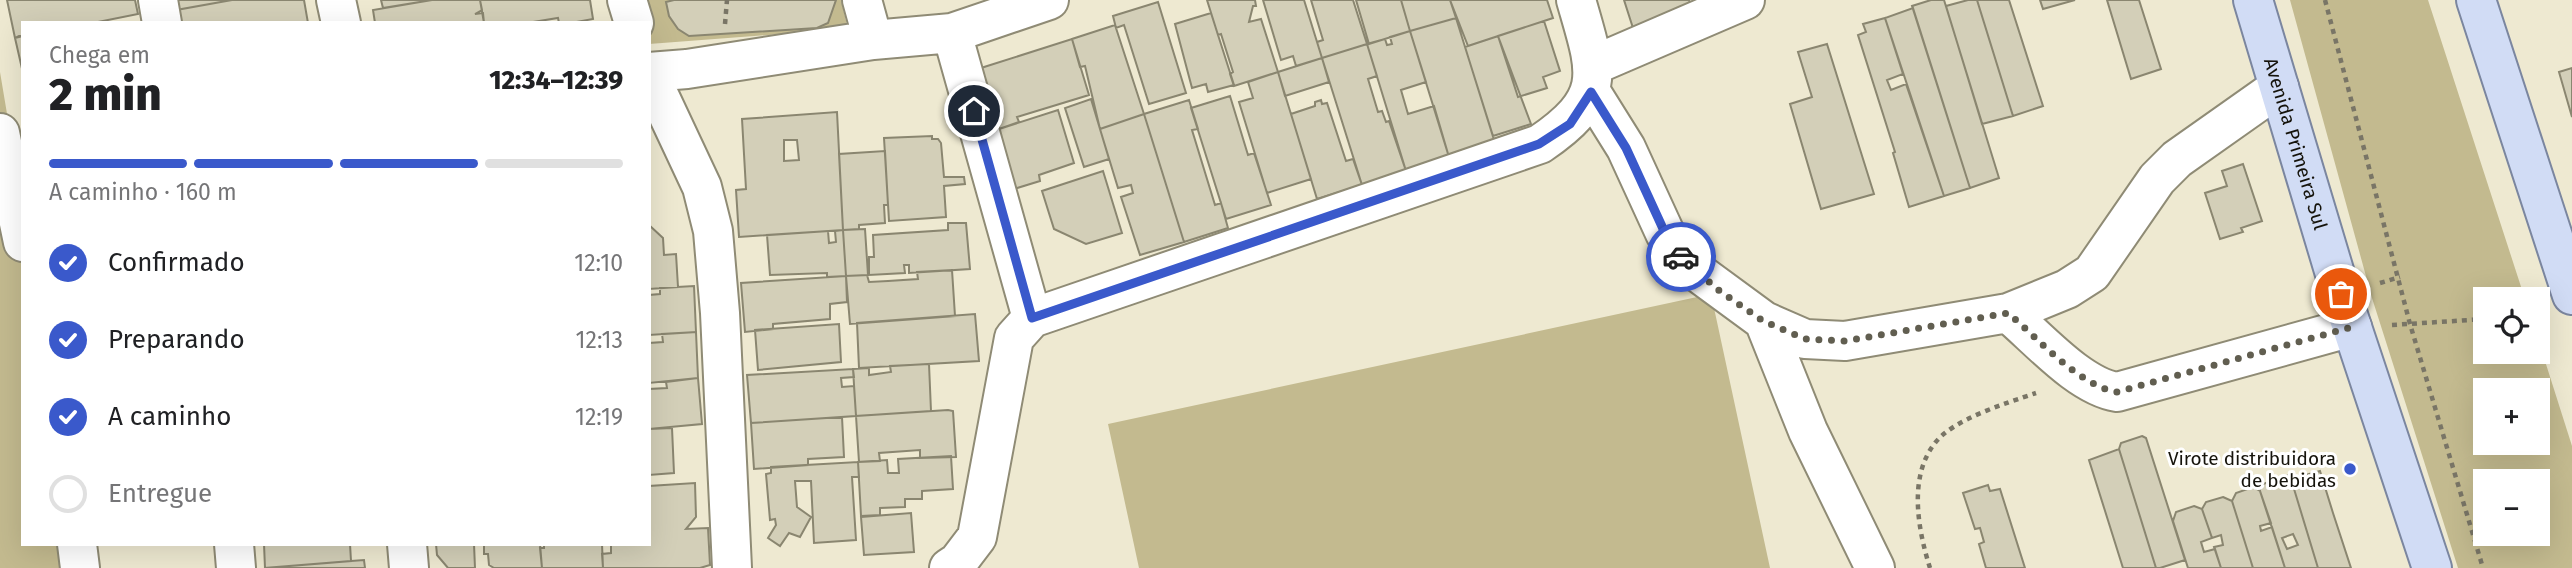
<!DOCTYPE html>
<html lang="pt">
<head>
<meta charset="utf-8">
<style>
  :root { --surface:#fff; --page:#f6f6f6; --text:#202124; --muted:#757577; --line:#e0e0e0; --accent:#3a59cb }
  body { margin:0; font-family:"Fira Sans",sans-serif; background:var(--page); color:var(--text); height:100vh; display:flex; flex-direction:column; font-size:26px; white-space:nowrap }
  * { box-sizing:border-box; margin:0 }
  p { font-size:23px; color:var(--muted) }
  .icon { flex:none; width:38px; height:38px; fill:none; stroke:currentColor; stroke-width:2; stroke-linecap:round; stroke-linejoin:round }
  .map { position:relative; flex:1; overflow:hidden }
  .side { position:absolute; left:21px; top:21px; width:630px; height:525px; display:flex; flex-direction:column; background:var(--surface); border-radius:0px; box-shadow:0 7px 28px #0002 }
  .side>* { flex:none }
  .fabs { position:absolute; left:2473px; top:287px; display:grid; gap:14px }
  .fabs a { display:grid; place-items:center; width:77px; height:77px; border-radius:0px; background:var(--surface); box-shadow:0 7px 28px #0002; font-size:35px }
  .pin { position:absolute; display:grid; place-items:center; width:60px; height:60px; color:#fff; margin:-30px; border:4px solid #fff; border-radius:50%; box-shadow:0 2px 7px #0007 }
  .courier { position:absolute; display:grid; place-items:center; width:70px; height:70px; margin:-35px; border:5px solid #3a59cb; border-radius:50%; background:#fff; color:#222; box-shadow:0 2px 9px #0007 }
  .summary em { font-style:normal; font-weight:800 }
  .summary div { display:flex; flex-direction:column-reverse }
  .summary { display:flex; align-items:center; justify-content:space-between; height:119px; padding:0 28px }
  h1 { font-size:46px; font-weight:800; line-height:52px }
  .bar { display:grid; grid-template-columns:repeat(4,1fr); gap:10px 7px; align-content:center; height:84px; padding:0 28px }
  .bar i { height:9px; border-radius:5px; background:var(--line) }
  .bar .active { background:var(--accent) }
  .bar p { grid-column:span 4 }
  ol { padding:0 28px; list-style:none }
  li { display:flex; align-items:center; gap:21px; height:77px }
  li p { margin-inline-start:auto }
  li .icon { padding:7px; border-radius:50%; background:var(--accent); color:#fff; stroke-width:4 }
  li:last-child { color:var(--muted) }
  li i { width:38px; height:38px; border:4px solid var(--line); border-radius:50% }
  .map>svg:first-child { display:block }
  .green { fill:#c3ba8f; fill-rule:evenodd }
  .building { fill:#d3cfb8; stroke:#8a8670; stroke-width:2; fill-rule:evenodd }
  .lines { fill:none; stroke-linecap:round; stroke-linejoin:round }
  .minor-casing { stroke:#8f8b75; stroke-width:42 }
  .major-casing { stroke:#7b869f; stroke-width:42 }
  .path { stroke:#797566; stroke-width:4.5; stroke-dasharray:5 5; stroke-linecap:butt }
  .minor { stroke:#fff; stroke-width:38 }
  .major { stroke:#d1dcf5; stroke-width:38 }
  .done { stroke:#615e50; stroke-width:7; stroke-dasharray:0 12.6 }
  .route { stroke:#3a59cb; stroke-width:9 }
  .poi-dot { fill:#3a59cb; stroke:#fff; stroke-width:2.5 }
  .labels { text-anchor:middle; stroke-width:6; stroke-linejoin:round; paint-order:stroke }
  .street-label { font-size:19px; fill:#15130b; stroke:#fff }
  .poi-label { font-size:19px; fill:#15130b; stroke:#fff; text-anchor:end }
</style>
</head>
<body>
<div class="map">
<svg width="2572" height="568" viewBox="0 0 2572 568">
  <rect width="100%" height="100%" fill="#eee9d1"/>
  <path class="green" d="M 613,0 L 841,0 L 848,29 L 649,44 L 649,23 Z
    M 2290,0 L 2428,0 L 2525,299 L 2485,299 L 2485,352 L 2538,352 L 2538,339 L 2572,446 L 2572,568 L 2458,568 L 2372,298 ZM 2485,390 L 2538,390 L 2538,443 L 2485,443 ZM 2485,481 L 2538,481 L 2538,534 L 2485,534 Z
    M 0,72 L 23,209 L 23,544 L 78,544 L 82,568 L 0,568 Z
    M 1711,294 L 1770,568 L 1139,568 L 1108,424 Z"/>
  <path class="building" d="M 7,0 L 135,0 L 138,14 L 93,23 L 23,23 L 23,36 L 15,38 Z
    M 174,0 L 232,0 L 176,10 Z
    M 232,0 L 304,0 L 308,23 L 178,23 L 176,10 Z
    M 381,0 L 432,0 L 383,8 Z
    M 432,0 L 480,0 L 482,10 L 475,14 L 483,13 L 484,23 L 375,23 L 373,10 Z
    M 480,0 L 590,0 L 593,19 L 571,23 L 559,23 L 558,18 L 527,23 L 484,23 Z
    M 674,0 L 836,0 L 828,23 L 817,28 L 689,36 L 678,29 L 669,16 L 666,2 Z
    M 1207,0 L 1255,0 L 1256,6 L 1253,6 L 1249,22 L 1261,19 L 1278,72 L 1234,86 L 1230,74 L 1233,72 L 1221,34 L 1218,35 Z
    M 1263,0 L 1304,0 L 1322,58 L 1296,66 L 1293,56 L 1281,60 Z
    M 1311,0 L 1353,0 L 1367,44 L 1322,58 L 1317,42 L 1323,40 Z
    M 1356,0 L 1401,0 L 1410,31 L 1369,44 Z
    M 1401,0 L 1450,0 L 1456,18 L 1410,31 Z
    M 1450,0 L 1547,0 L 1553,18 L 1468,46 Z
    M 1624,0 L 1689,0 L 1692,9 L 1633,28 Z
    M 1931,0 L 1944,0 L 1999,178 L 1970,188 L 1912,6 Z
    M 1968,0 L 1977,0 L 2013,116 L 1982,124 L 1946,6 Z
    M 1977,0 L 2009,0 L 2043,106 L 2013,116 Z
    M 2040,0 L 2075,0 L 2043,9 Z
    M 2107,0 L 2139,0 L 2161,69 L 2131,79 Z
    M 1158,2 L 1186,93 L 1149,104 L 1124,25 L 1116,28 L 1113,16 Z
    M 1913,8 L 1970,188 L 1944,196 L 1885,18 Z
    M 1211,13 L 1234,85 L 1208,92 L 1206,84 L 1192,88 L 1175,24 Z
    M 1456,18 L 1495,143 L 1449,157 L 1410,31 Z
    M 1885,18 L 1903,74 L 1887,80 L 1891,90 L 1906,84 L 1944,196 L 1909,207 L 1893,153 L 1895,152 L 1858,35 L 1866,32 L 1863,24 Z
    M 1544,21 L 1560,71 L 1543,77 L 1547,88 L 1518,97 L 1498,36 Z
    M 1115,25 L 1144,114 L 1100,129 L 1085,66 L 1080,67 L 1072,39 Z
    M 1410,31 L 1426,82 L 1401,90 L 1408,114 L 1434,106 L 1449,157 L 1406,171 L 1367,44 L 1385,39 L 1387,45 L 1392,44 L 1390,37 Z
    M 19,36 L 23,36 L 23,73 L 15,38 Z
    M 1498,36 L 1531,124 L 1493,136 L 1465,47 Z
    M 1072,39 L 1089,95 L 1017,117 L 1019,122 L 999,129 L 981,68 Z
    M 1367,44 L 1377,76 L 1368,79 L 1378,112 L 1382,111 L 1386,122 L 1389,121 L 1406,171 L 1362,185 L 1322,58 Z
    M 1827,44 L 1874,194 L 1821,209 L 1790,104 L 1812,97 L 1798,52 Z
    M 1322,58 L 1329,82 L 1285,96 L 1278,72 Z
    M 2572,68 L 2572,117 L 2559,72 Z
    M 1278,72 L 1311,179 L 1267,193 L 1239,102 L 1253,98 L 1248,82 Z
    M 1230,96 L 1248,155 L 1254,153 L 1271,205 L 1226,219 L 1191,108 Z
    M 1091,99 L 1109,159 L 1084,167 L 1065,108 Z
    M 1189,100 L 1198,129 L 1192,130 L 1215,205 L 1221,203 L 1228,228 L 1184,242 L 1144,114 Z
    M 1321,100 L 1322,104 L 1327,103 L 1346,161 L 1353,159 L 1362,185 L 1317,199 L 1291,114 L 1315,106 L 1315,102 Z
    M 1058,110 L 1074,163 L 1039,175 L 1040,181 L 1014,189 L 996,130 Z
    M 837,112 L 843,230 L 739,237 L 736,190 L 746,189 L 742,119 ZM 784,140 L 797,140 L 799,160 L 784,161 Z
    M 1144,114 L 1184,242 L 1140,255 L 1121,197 L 1133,193 L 1131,185 L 1118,188 L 1100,129 Z
    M 932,136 L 932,139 L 938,139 L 941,143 L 944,177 L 964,177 L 965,184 L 944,186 L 946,217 L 889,221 L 884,138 Z
    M 885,151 L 888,205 L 884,205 L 885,223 L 859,225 L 859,229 L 843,230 L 839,154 Z
    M 2243,164 L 2262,221 L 2241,228 L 2243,232 L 2220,239 L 2205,193 L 2227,186 L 2222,171 Z
    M 1103,171 L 1122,233 L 1086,244 L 1054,229 L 1042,191 Z
    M 948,223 L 966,223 L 970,269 L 909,273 L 909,265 L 904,265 L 905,273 L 869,275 L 869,257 L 874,257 L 873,235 L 948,230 Z
    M 649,225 L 663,238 L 664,255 L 676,254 L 678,287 L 649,289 Z
    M 865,229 L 868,275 L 846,276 L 843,230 Z
    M 843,230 L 846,276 L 827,277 L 827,273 L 770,275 L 767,235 L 828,231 L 829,243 L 836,242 L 835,231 Z
    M 952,270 L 955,316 L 850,324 L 846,276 L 867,275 L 869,282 L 888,281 L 918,279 L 917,272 Z
    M 846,276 L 847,302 L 830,304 L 830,319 L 773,324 L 773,329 L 745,332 L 741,283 Z
    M 694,286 L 696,332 L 649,335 L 649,295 L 660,294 L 660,288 Z
    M 975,314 L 979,361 L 859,368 L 857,323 Z
    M 839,324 L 841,362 L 758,370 L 755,330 Z
    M 696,332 L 698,378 L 649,383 L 649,343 L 663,342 L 662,334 Z
    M 929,364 L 931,411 L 856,416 L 853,369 L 869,368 L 869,375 L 891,372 L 890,366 Z
    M 853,369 L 854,377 L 841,378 L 842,387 L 854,386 L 856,416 L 751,423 L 747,375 Z
    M 698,378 L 702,424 L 649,429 L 649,389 L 667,388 L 666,382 Z
    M 948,410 L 953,411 L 956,457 L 920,458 L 920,450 L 879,453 L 880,461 L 859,462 L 856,416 Z
    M 842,417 L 844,457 L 808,459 L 808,465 L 754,469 L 751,423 Z
    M 672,428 L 674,473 L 649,475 L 649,429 Z
    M 2142,436 L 2146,438 L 2185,560 L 2160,568 L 2156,568 L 2119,449 L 2121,443 Z
    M 2119,449 L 2156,568 L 2123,568 L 2089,460 Z
    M 951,456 L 953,489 L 922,491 L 922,499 L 905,499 L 905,507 L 880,508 L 880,515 L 861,516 L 858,462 L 887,460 L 888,473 L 899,473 L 898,459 Z
    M 858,462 L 859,477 L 852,477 L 856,540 L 814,543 L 811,481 L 795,481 L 797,507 L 811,517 L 800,537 L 789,533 L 780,546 L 768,538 L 776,525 L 775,519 L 770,520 L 766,474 L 771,473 L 771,467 Z
    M 2320,471 L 2333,513 L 2351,568 L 2318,568 L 2291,479 Z
    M 2289,475 L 2291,479 L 2318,568 L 2285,568 L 2260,491 L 2260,485 ZM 2293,534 L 2298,545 L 2287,549 L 2282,538 Z
    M 695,483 L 696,517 L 686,529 L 708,528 L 710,565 L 700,568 L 603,568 L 602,554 L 611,553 L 611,544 L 649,544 L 649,486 Z
    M 1988,485 L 1990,491 L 2000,489 L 2025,568 L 1986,568 L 1979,544 L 1984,542 L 1980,528 L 1975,529 L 1963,493 Z
    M 2253,487 L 2260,491 L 2271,523 L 2260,526 L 2261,531 L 2272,527 L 2285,568 L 2253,568 L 2232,501 L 2236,493 Z
    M 2223,497 L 2232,501 L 2253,568 L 2221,568 L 2214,547 L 2223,545 L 2221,535 L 2212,538 L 2202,509 L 2206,502 Z
    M 2194,506 L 2202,509 L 2212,538 L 2201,542 L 2204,552 L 2215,549 L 2221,568 L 2188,568 L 2173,521 L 2176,512 Z
    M 911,513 L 914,552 L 864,555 L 861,517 Z
    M 264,544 L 350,544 L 351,561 L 265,568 Z
    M 436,544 L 474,544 L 475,568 L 448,568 L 437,555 Z
    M 484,544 L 540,544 L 542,568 L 494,568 L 489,565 L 488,554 L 484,554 Z
    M 544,544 L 602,544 L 603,568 L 542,568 L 540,548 L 544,548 Z
    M 364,560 L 365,568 L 264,568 L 351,561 Z"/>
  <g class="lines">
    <g class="minor-casing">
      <path id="minor" d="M 158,0 L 162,23
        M 336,0 L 341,23
        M 627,0 L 634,23
        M 862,0 L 873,40
        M 952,33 L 1032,318
        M 1594,65 L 1745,0
        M 649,72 L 687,69 L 873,40 L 952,33 L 1049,0
        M 649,74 L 702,187 L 713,231 L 720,313 L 732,568
        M 1591,92 L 1626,148 L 1665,233 L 1685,263 L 1764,321 L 1805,339 L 1845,341 L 2008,313 L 2067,289 L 2092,273 L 2157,179 L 2177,159 L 2279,87
        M 0,133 L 23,242
        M 2008,313 C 2038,338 2079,386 2117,392 L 2352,327
        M 1764,321 L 1808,431 L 1875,568
        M 77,544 L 80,568
        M 234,544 L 236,568
        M 407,544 L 409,568
        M 949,568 L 958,562 L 977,537 L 1014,338 L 1032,318 L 1540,144 C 1609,97 1597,73 1576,0"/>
    </g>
    <g class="major-casing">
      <g id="major">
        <path id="s1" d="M 2253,0 L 2341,294 L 2432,568"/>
        <path d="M 2476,0 L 2572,295"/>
      </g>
    </g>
    <path class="path" d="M 2325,0 L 2410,324 L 2483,568
      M 725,24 L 727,0
      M 2380,283 L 2400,277
      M 2392,325 L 2485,319
      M 1930,568 C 1918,530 1908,477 1935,443 C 1953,419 2007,403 2036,393"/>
    <use href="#minor" class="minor"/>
    <use href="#major" class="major"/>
  </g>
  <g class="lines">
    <path class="done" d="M 1681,257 L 1717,289 L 1763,321 L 1805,339 L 1845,341 L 2008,313 C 2038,338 2079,386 2117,392 L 2352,327 L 2341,294"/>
    <path class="route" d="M 974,111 L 1032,318 L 1539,144 L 1570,124 L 1591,92 L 1626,148 L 1665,233 L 1681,257"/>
  </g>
  <circle class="poi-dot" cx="2350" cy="469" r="7"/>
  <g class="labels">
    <g class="street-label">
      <text dy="7" stroke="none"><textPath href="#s1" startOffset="150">Avenida Primeira Sul</textPath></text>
    </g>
    <g class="poi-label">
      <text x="2336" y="465">Virote distribuidora<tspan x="2336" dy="22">de bebidas</tspan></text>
    </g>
  </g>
</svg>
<div class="fabs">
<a><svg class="icon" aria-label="locate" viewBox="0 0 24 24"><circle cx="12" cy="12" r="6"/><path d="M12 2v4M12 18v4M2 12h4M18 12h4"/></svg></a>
<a>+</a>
<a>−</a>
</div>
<div class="pin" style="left:2341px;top:294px;background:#ea580c"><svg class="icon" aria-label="bag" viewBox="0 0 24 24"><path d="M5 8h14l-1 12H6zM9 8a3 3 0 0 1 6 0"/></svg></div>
<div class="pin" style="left:974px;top:111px;background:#1f2937"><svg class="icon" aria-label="home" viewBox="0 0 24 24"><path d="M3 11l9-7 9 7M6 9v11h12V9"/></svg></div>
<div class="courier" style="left:1681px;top:257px"><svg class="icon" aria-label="car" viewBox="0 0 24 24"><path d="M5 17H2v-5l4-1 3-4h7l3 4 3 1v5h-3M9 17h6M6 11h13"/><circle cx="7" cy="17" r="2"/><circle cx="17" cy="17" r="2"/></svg></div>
<section class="side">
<div class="summary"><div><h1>2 min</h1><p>Chega em</p></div><em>12:34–12:39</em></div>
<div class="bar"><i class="active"></i><i class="active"></i><i class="active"></i><i></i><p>A caminho · 160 m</p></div>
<ol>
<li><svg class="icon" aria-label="check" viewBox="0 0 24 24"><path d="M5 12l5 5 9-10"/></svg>Confirmado<p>12:10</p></li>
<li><svg class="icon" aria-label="check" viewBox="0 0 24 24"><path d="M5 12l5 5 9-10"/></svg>Preparando<p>12:13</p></li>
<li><svg class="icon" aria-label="check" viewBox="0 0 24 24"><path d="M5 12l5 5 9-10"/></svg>A caminho<p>12:19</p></li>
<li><i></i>Entregue</li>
</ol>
</section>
</div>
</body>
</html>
